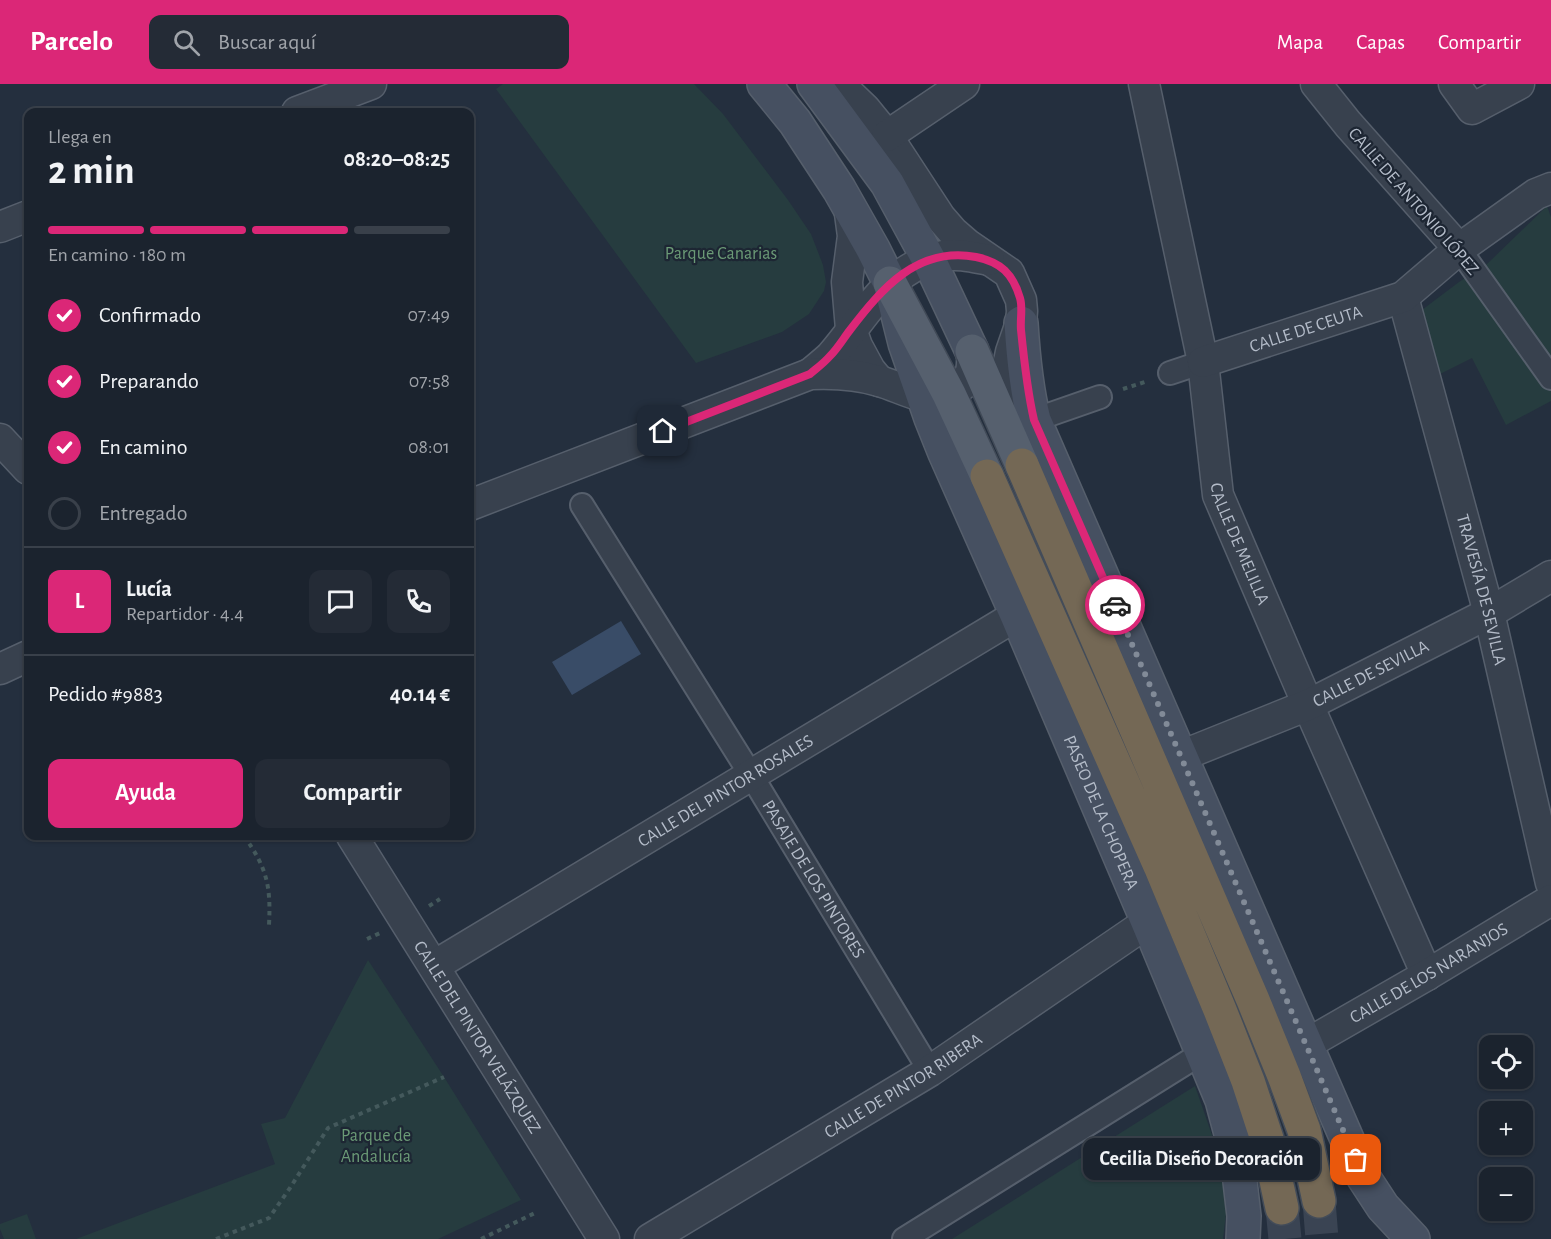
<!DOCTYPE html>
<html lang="es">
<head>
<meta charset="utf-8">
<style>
  :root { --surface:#1b232e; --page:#242b36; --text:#f1f3f6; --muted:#a0a4aa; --line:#39404a; --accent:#db2777 }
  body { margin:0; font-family:"Alegreya Sans",sans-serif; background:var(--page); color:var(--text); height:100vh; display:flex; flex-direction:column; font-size:22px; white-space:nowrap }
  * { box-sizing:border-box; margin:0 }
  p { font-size:20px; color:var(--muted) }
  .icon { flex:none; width:33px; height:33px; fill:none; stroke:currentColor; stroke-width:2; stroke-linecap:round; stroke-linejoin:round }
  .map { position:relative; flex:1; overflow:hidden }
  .details { position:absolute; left:24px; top:24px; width:450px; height:732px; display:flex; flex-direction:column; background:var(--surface); border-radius:12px; box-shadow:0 2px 4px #0004,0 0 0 2px var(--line) }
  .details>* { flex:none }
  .tools { position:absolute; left:1479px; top:951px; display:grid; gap:12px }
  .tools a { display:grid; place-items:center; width:54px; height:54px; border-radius:12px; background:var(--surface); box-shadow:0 2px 4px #0004,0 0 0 2px var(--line); font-size:30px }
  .pin { position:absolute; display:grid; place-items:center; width:51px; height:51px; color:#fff; margin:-26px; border-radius:12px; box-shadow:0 3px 9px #0006 }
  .courier { position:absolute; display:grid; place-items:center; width:60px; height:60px; margin:-30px; border:4px solid #db2777; border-radius:50%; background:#fff; color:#222; box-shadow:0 2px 8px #0007 }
  .bubble { position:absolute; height:42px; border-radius:12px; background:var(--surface); box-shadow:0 2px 4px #0004,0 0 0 2px var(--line); font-size:20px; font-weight:600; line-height:42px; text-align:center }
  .headline em { font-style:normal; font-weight:600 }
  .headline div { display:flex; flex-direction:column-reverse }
  .headline { display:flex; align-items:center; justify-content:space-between; height:102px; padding:0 24px }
  h1 { font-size:39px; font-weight:600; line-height:45px }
  .bar { display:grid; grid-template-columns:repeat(4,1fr); gap:9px 6px; align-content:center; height:72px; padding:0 24px }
  .bar i { height:8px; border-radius:4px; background:var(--line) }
  .bar .selected { background:var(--accent) }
  .bar p { grid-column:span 4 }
  .line { display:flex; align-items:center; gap:15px; padding:0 24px; border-top:2px solid var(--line) }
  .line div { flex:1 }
  .round { display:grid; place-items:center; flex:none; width:63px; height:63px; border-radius:12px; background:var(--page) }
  ol { padding:0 24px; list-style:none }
  li { display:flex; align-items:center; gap:18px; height:66px }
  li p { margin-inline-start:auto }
  li .icon { padding:6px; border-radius:50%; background:var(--accent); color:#fff; stroke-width:4 }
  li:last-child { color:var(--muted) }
  li i { width:33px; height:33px; border:3px solid var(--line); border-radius:50% }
  .primary-button { display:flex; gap:12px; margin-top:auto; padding:12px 24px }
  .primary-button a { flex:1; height:69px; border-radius:12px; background:var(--accent); color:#fff; font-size:24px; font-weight:600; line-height:69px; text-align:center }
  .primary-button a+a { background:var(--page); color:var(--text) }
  header { display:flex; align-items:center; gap:36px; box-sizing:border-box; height:84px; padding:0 30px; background:var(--accent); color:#fff }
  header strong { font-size:28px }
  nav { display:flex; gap:33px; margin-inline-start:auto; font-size:21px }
  .search { width:420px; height:54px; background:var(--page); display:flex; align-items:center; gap:15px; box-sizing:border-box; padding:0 21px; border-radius:12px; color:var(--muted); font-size:22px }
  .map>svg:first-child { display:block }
  .green { fill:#263c3f }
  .water { fill:#394c67 }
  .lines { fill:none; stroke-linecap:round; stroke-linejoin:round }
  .motorway-tunnel { stroke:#3a4453; stroke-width:33; stroke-dasharray:33 16; stroke-linecap:butt }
  .pedestrian-casing { stroke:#565f6c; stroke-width:26 }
  .minor-casing { stroke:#565f6c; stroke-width:33 }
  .secondary-casing { stroke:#565f6c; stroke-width:36 }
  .primary-casing { stroke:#414a57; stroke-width:36 }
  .motorway-casing { stroke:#434c59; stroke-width:36 }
  .path { stroke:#44595c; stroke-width:4; stroke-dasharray:4.5 4.5; stroke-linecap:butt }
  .pedestrian { stroke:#38414e; stroke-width:22 }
  .minor { stroke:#38414e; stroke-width:30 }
  .secondary { stroke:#465061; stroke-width:33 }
  .primary { stroke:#56606e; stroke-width:33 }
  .motorway { stroke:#746855; stroke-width:33 }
  .done { stroke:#828b98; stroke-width:6; stroke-dasharray:0 10.8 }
  .route { stroke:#db2777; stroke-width:8 }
  .labels { text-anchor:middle; stroke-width:4.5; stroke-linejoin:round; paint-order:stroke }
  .street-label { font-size:18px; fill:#b4bcc9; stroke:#1d2633 }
  .park-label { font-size:18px; fill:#6b9a76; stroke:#1d2633 }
</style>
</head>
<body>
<header>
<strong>Parcelo</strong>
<div class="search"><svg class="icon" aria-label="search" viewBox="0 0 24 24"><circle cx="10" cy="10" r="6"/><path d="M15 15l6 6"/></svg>Buscar aquí</div>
<nav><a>Mapa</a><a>Capas</a><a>Compartir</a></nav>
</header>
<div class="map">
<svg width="1551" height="1155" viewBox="0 0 1551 1155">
  <rect width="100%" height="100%" fill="#242f3e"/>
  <path class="green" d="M 503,0 L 694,0 L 723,30 L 788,116 L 811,150 L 823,181 L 826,198 L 824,207 L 809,230 L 782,248 L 696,279 L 496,5 Z
    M 1547,122 L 1551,133 L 1551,317 L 1506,341 L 1472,274 L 1432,294 L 1414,232 L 1459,198 L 1487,180 Z
    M 368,876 L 444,993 L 521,1116 L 438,1155 L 76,1155 L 275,1080 L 261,1040 L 285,1034 Z
    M 1195,1002 L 1212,1051 L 1228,1112 L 1223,1155 L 952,1155 Z
    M 27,1130 L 36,1155 L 4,1155 L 0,1145 L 0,1140 Z"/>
  <path class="water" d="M 621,537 L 641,570 L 572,611 L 552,578 Z"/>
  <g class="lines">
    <path class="motorway-tunnel" d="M 1319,1117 L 1322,1155
      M 1282,1124 L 1285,1155"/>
    <g class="pedestrian-casing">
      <g id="pedestrian">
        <path d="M 1459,165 L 1551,294"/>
        <path d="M 1170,289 L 1203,278"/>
        <path d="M 1034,336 L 1100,313"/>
        <path id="s1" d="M 582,421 L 751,691 L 930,987"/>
        <path d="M 904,1155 L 1202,969"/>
      </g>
    </g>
    <g class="minor-casing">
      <g id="minor">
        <path d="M 839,0 L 865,25 L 887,52 L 940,133 L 953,148 L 968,161 L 1009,189 L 1021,216 L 1022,227 L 1021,239 L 1011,268 L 1004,301 L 1004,321 L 1007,340"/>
        <path id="s2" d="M 1144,0 L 1203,278 L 1218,411 L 1308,621 L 1427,891"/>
        <path d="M 1316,0 L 1348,40 L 1459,165"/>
        <path d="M 1454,0 L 1472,25 L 1519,0"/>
        <path d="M 297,28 L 371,0"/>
        <path d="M 887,52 L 964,0"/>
        <path d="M 849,122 L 853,152 L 847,198 L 851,245 L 857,262 L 870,286 L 879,297"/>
        <path d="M 0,143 L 28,132"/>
        <path id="s3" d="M 1403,213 L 1489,529 L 1551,799"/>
        <path id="s4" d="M 1203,278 L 1403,213 L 1459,165 L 1536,110 L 1551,104"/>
        <path d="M 810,290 C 817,284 825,278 831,272 C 864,235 888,182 943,172 C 958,169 973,173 989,176"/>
        <path d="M 0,355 L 28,385"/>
        <path d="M 470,421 L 810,290 C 833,289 857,290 879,297 C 894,301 908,309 923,312 C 941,316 962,307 970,290 C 973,283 972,275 972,267"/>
        <path d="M 0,585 L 28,572"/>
        <path id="s5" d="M 1181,672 L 1308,621 L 1489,529 L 1551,492"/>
        <path id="s6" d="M 352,752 L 604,1155"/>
        <path id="s7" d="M 434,882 L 1017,531"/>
        <path id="s8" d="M 1307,960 L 1427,891 L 1551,816"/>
        <path id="s9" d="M 650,1155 L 930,987 L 1148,838"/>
      </g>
    </g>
    <g class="secondary-casing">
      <g id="secondary">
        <path id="s10" d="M 764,0 L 795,38 L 839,105 L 873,165 L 890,199 L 905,259 L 931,334 L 945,369 L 1017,531 L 1148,838 L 1222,1016 L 1237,1072 L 1244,1132 L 1243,1155"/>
        <path d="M 814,0 L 887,99 L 929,176 L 972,267"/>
        <path d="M 1021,239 C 1023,272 1026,304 1034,336 L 1364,1094 L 1383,1123 L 1413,1155"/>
      </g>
    </g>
    <g class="primary-casing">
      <path id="primary" d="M 890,199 L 949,310 L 987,392
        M 972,267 L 1022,381"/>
    </g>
    <g class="motorway-casing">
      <path id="motorway" d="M 1022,381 L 1253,916 L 1284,992 L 1304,1046 L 1319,1117
        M 987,392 L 1160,782 L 1220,926 L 1248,997 L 1267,1055 L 1282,1124"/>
    </g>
    <path class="path" d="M 1123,305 L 1148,297
      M 244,752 C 267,784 271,802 269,841
      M 429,822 L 440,815
      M 367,855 L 380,849
      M 216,1155 L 269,1134 L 290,1104 L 328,1044 L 444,993
      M 481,1155 L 537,1128"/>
    <use href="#pedestrian" class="pedestrian"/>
    <use href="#minor" class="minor"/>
    <use href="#secondary" class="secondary"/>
    <use href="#primary" class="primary"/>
    <use href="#motorway" class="motorway"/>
  </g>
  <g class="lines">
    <path class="done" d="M 1115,521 L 1356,1076"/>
    <path class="route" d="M 663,347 L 810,290 C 817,284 824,279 830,272 C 838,264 843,255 850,246 C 882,204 918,162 976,173 C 1001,178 1013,190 1020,214 C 1023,224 1020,235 1021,246 C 1024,276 1027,306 1034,336 L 1115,521"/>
  </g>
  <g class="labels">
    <g class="street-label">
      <text transform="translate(1414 117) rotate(49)" y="6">CALLE DE ANTONIO LÓPEZ</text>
      <text dy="6" stroke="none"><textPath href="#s4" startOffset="108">CALLE DE CEUTA</textPath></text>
      <text dy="6" stroke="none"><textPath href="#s2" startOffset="471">CALLE DE MELILLA</textPath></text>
      <text dy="6" stroke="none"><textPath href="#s3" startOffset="303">TRAVESÍA DE SEVILLA</textPath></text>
      <text dy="6" stroke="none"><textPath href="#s5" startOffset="207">CALLE DE SEVILLA</textPath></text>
      <text dy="6" stroke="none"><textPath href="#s7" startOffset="340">CALLE DEL PINTOR ROSALES</textPath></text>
      <text dy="6" stroke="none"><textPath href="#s10" startOffset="807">PASEO DE LA CHOPERA</textPath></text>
      <text dy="6" stroke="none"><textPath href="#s1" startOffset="440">PASAJE DE LOS PINTORES</textPath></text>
      <text dy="6" stroke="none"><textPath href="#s8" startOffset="141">CALLE DE LOS NARANJOS</textPath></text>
      <text dy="6" stroke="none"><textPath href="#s6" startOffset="237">CALLE DEL PINTOR VELÁZQUEZ</textPath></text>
      <text dy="6" stroke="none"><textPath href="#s9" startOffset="296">CALLE DE PINTOR RIBERA</textPath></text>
    </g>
    <g class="park-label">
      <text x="721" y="175">Parque Canarias</text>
      <text x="376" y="1057">Parque de<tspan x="376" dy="21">Andalucía</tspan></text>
    </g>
  </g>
</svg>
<div class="tools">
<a><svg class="icon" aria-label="locate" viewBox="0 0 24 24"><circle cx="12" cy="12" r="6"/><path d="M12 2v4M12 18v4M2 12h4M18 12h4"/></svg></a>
<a>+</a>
<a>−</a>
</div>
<div class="pin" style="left:1356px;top:1076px;background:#ea580c"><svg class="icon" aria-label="bag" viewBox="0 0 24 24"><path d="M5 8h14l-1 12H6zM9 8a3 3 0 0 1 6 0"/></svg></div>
<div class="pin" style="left:663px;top:347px;background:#1f2937"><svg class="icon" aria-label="home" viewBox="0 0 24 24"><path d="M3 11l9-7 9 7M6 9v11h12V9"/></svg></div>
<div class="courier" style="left:1115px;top:521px"><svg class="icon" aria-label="car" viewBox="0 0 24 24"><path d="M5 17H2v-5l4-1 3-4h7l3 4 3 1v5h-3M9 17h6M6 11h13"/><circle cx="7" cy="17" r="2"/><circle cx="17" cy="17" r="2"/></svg></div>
<div class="bubble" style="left:1083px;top:1054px;width:237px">Cecilia Diseño Decoración</div>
<section class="details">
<div class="headline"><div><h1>2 min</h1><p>Llega en</p></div><em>08:20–08:25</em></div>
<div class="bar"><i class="selected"></i><i class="selected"></i><i class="selected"></i><i></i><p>En camino · 180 m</p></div>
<ol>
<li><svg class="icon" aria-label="check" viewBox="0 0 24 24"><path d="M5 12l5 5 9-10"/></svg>Confirmado<p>07:49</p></li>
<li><svg class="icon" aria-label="check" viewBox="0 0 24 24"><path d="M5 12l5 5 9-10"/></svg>Preparando<p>07:58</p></li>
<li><svg class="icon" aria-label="check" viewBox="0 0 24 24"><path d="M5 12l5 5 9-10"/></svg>En camino<p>08:01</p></li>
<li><i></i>Entregado</li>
</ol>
<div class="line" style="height:108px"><b class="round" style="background:var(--accent);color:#fff">L</b><div><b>Lucía</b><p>Repartidor · 4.4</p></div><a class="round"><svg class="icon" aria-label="chat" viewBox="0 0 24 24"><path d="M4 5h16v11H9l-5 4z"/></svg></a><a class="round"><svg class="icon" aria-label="phone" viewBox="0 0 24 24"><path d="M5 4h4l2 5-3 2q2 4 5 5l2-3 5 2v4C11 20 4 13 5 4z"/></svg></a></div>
<div class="line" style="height:78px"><div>Pedido #9883</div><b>40.14 €</b></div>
<div class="primary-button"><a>Ayuda</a><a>Compartir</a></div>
</section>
</div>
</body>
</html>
